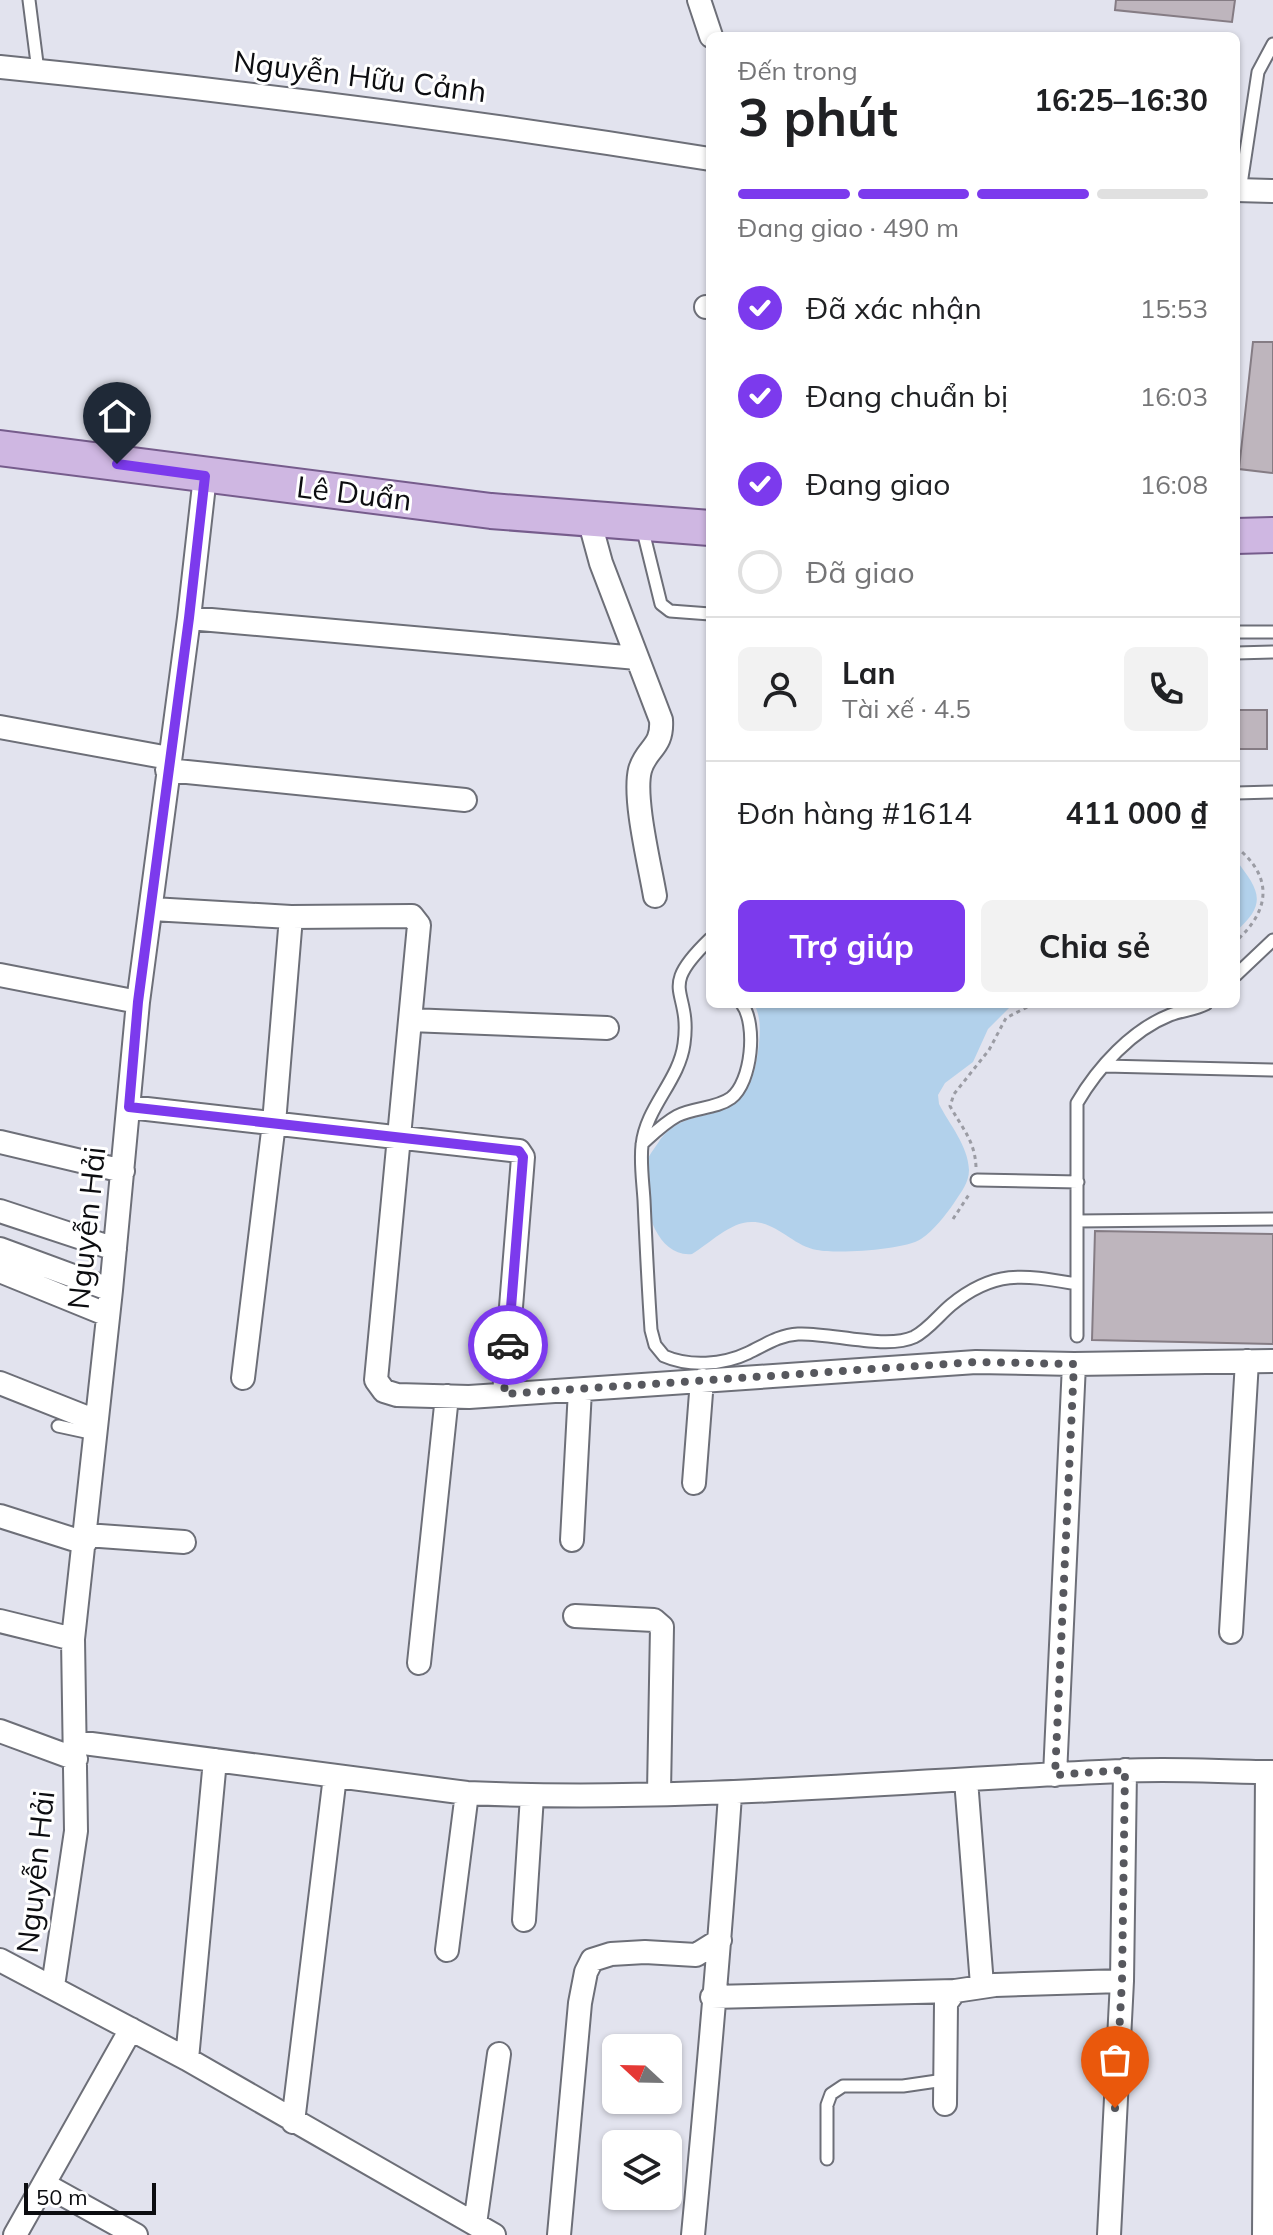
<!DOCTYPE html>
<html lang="vi">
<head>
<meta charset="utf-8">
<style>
  :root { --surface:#fff; --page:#f2f2f2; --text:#202124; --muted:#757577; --line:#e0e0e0; --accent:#7c3aed }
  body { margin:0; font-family:Mulish,sans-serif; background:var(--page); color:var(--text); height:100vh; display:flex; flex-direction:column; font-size:30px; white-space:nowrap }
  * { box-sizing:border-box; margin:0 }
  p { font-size:26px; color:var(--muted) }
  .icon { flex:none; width:44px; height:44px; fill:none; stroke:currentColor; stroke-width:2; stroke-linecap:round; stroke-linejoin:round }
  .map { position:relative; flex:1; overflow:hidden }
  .panel { position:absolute; left:706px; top:32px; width:534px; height:976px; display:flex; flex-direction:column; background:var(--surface); border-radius:12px; box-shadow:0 2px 6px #0004 }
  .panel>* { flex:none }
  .needle { width:52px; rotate:292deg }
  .controls { position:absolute; left:602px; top:2034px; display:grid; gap:16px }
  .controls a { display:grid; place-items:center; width:80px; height:80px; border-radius:12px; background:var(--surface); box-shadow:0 2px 6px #0004; font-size:40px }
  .scale { position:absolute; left:24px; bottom:20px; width:132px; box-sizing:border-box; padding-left:8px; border:4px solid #0c0d10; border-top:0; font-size:22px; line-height:28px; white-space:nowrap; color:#0c0d10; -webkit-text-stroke:6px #fff; paint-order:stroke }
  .pin { position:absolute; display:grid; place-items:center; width:68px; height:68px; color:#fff; margin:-82px -34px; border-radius:50% 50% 50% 0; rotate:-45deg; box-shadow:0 0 8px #0007 }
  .pin .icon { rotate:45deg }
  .courier { position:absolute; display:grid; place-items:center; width:80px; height:80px; margin:-40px; border:6px solid #7c3aed; border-radius:50%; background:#fff; color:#222; box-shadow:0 2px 10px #0007 }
  .head em { font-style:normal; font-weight:700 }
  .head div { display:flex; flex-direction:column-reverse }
  .head { display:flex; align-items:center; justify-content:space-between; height:136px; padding:0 32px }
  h1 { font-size:52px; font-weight:700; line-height:60px }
  .bar { display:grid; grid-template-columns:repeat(4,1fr); gap:12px 8px; align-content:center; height:96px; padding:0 32px }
  .bar i { height:10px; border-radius:6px; background:var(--line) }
  .bar .selected { background:var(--accent) }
  .bar p { grid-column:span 4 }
  .line { display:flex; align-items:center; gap:20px; padding:0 32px; border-top:2px solid var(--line) }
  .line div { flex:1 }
  .round { display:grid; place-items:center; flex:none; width:84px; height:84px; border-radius:12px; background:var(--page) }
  ol { padding:0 32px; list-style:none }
  li { display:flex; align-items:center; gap:24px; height:88px }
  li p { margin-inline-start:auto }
  li .icon { padding:8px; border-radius:50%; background:var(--accent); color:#fff; stroke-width:4 }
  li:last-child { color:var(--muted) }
  li i { width:44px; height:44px; border:4px solid var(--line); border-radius:50% }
  .primary-button { display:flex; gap:16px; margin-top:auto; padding:16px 32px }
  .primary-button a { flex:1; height:92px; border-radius:12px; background:var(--accent); color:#fff; font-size:32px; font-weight:700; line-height:92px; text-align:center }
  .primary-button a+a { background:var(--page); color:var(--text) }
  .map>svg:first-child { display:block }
  .water { fill:#b2d1eb }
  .building { fill:#beb5bd; stroke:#857c84; stroke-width:2 }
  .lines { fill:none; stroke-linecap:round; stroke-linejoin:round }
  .service-casing { stroke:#6d6f78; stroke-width:15 }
  .minor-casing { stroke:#6d6f78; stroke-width:26 }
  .primary-casing { stroke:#765c8c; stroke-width:38 }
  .path { stroke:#9b9ca4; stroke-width:3; stroke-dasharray:4 4; stroke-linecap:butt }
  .service { stroke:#fff; stroke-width:11 }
  .minor { stroke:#fff; stroke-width:22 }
  .primary { stroke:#cfb7e2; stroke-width:34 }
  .done { stroke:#57585e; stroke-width:8; stroke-dasharray:0 14.4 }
  .route { stroke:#7c3aed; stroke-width:10 }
  .labels { text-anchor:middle; stroke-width:6; stroke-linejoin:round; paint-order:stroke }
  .street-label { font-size:30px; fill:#0c0d10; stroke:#fff }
</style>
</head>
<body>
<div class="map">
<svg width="1273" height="2235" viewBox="0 0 1273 2235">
  <rect width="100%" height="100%" fill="#e2e3ee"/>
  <path class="water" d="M 1236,860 C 1258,889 1269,903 1236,931 Z
    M 754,1004 L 1013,1004 L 988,1029 L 973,1062 L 945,1083 L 938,1095 L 939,1104 C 949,1124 968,1145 969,1170 C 969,1183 961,1192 954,1203 C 945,1216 934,1230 921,1239 C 904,1250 838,1254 817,1250 C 793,1246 776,1221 751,1222 C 730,1222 709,1244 692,1254 C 653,1258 639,1194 646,1164 C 648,1156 654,1149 658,1143 C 689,1095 746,1140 758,1052 C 760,1036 762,1018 754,1004 Z"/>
  <path class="building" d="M 1116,0 L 1235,0 L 1232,22 L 1115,10 Z
    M 1253,342 L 1273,342 L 1273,473 L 1239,469 Z
    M 1236,710 L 1267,710 L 1267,749 L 1236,749 Z
    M 1095,1231 L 1273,1234 L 1273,1344 L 1092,1340 Z"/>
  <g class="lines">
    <g class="service-casing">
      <path id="service" d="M 29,0 L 38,71
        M 1240,191 L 1258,72 L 1273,44
        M 642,527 L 661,604 L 670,611 L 710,614
        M 1236,632 L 1273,632
        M 1236,653 L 1273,652
        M 1236,793 L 1273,792
        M 710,939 C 655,992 692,987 684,1044 C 679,1081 646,1107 642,1145 C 640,1163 643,1183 644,1200 C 646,1244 648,1287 651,1330 L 655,1345 L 664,1356 C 689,1367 723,1365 748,1353 C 765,1345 779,1335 798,1334 C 828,1332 886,1350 914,1337 C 928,1330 939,1315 951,1305 C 995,1269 1024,1275 1077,1284
        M 1236,975 L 1273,940
        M 1105,1066 L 1273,1070
        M 642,1144 C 653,1134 664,1123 677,1116 C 694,1107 716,1109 731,1098 C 752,1082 757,1024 742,1004
        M 977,1180 L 1078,1182
        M 1077,1221 L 1273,1219
        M 1077,1336 L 1077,1103 C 1098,1067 1132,1030 1170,1015 C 1182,1010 1195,1010 1206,1004
        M 58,1426 L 95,1434
        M 827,2159 L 827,2105 L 831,2094 L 843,2086 L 903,2086 L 944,2080"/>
    </g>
    <g class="minor-casing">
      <path id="minor" d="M 699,0 L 711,36
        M 0,67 C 238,91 474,121 710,159
        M 1236,190 L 1273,191
        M 706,307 L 710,307
        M 589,519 L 601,563 L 661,720 C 663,748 646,748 640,770 C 633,798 650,866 655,896
        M 189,618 L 637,658
        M 0,727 L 169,758
        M 167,770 L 465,800
        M 152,909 L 291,917 L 412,916 L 419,925 L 376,1380 L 384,1391 L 397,1395 L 469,1397 L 976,1362 L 1074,1364 L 1273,1361
        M 0,975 L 138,1002
        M 410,1020 L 607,1028
        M 129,1107 L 519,1151 L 523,1157 L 522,1170 L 504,1394
        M 0,1142 L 123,1171
        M 0,1211 L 115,1249
        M 0,1249 L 111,1290
        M 0,1271 L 108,1315
        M 243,1378 L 274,1123 L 291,917
        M 0,1383 L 96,1421
        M 694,1483 L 702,1380
        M 0,1516 L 85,1543
        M 86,1535 L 184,1542
        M 572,1540 L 580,1390
        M 575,1616 L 654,1620 L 662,1627 L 659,1792
        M 0,1621 L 73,1639
        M 1231,1632 L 1247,1361
        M 419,1663 L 447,1396
        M 0,1731 L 76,1759
        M 76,1742 L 467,1793 C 686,1803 903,1780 1121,1771 C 1172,1768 1223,1772 1273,1772
        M 1055,1775 L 1074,1364
        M 966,1780 L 982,1985
        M 524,1920 L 532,1796
        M 447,1950 L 467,1793
        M 0,1960 L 187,2059 L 494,2235
        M 53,1986 L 76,1831 L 73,1639 L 111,1290 L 138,1002 L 189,618 L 205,476
        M 712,1997 L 955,1991
        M 187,2059 L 215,1760
        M 945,2104 L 946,2003 L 955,1991 L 995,1985 L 1122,1981
        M 293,2122 L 335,1776
        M 44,2184 L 136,2235
        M 475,2224 L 499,2054
        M 15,2235 L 131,2029
        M 559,2235 L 580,2003 L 586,1972 L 592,1960 L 611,1954 L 645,1952 L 696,1955 L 720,1940
        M 693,2235 C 707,2088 720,1941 730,1795
        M 1109,2235 L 1122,1981 L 1125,1770
        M 1264,2235 L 1267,1772"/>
    </g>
    <g class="primary-casing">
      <path id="primary" d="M 0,448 L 491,511 L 710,528
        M 1236,536 L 1273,535"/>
    </g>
    <path class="path" d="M 1236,847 C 1273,876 1271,910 1236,941
      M 976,1167 C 975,1141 962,1128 950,1106 L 954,1094 L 989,1050 L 1006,1018 L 1033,1004
      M 953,1219 L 970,1193"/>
    <use href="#service" class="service"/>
    <use href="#minor" class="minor"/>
    <use href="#primary" class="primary"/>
  </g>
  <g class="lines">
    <path class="done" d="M 508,1345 L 504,1394 L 976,1362 L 1074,1364 L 1055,1775 L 1125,1770 L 1122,1981 L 1115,2108"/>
    <path class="route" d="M 117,464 L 205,476 L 189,618 L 138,1002 L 129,1107 L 519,1151 L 523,1157 L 522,1170 L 508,1345"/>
  </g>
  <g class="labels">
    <g class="street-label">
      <text transform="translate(360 77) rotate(7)" y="10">Nguyễn Hữu Cảnh</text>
      <text transform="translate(354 494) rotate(7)" y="10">Lê Duẩn</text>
      <text transform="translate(87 1228) rotate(-84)" y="10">Nguyễn Hải</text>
      <text transform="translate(36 1872) rotate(-84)" y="10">Nguyễn Hải</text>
    </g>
  </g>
</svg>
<div class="controls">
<a><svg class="needle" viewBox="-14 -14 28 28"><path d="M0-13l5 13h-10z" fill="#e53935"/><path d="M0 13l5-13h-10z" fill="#757577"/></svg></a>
<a><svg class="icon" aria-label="layers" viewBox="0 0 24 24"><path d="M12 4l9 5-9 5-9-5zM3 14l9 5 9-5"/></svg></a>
</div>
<div class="scale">50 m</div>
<div class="pin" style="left:1115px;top:2108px;background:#ea580c"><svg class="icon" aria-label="bag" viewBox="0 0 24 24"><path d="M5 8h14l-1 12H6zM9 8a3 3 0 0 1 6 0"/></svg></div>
<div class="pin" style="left:117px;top:464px;background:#1f2937"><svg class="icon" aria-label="home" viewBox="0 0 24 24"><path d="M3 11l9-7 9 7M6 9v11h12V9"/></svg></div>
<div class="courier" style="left:508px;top:1345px"><svg class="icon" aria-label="car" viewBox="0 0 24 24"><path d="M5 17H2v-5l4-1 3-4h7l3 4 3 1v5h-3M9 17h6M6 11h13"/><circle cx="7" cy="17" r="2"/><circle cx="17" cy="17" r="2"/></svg></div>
<section class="panel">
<div class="head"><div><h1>3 phút</h1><p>Đến trong</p></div><em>16:25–16:30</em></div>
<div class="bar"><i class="selected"></i><i class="selected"></i><i class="selected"></i><i></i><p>Đang giao · 490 m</p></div>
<ol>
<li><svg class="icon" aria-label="check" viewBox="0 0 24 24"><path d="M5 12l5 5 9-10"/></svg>Đã xác nhận<p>15:53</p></li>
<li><svg class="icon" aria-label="check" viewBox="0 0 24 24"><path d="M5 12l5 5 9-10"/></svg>Đang chuẩn bị<p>16:03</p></li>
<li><svg class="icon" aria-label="check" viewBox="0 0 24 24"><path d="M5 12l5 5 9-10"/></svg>Đang giao<p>16:08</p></li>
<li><i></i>Đã giao</li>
</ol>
<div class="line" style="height:144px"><a class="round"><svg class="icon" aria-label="person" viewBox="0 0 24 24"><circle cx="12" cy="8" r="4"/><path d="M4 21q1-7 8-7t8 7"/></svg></a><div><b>Lan</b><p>Tài xế · 4.5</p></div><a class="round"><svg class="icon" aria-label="phone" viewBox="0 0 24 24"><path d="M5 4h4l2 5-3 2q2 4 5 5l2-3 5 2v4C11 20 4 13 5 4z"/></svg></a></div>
<div class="line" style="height:104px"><div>Đơn hàng #1614</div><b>411 000 ₫</b></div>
<div class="primary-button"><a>Trợ giúp</a><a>Chia sẻ</a></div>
</section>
</div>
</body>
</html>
